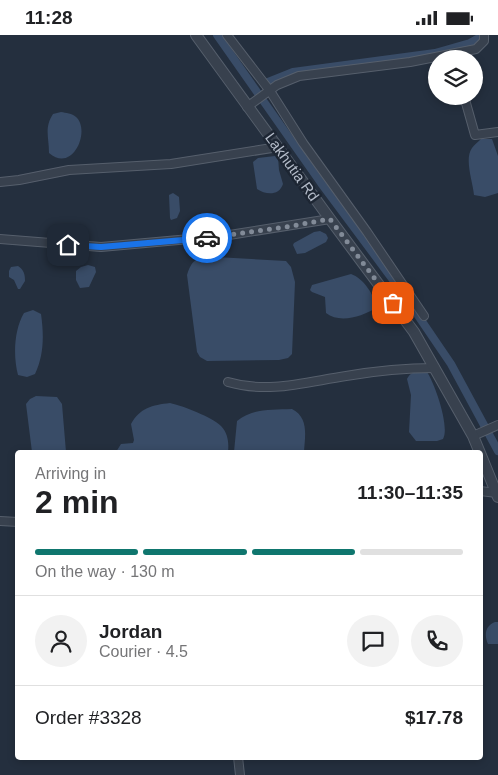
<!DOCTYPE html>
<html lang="en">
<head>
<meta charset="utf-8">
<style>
  :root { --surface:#fff; --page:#f2f2f2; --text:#202124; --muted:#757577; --line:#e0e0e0; --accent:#0f766e }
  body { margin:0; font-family:Helvetica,sans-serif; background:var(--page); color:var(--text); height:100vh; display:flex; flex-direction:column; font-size:19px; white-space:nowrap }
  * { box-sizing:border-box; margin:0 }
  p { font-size:16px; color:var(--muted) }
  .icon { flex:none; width:28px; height:28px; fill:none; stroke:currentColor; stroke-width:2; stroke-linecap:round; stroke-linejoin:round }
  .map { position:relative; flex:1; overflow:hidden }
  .side { position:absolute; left:15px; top:415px; width:468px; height:310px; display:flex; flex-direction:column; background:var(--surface); border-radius:5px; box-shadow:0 2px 8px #0003 }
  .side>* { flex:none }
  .controls { position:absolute; left:428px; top:15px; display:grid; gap:10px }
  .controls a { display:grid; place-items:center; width:55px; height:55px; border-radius:50%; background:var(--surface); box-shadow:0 2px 8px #0003; font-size:25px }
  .pin { position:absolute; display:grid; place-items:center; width:42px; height:42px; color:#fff; margin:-21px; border-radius:10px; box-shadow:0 2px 8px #0006 }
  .courier { position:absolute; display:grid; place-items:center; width:50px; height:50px; margin:-25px; border:4px solid #1a73e8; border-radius:50%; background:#fff; color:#222; box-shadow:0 1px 6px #0007 }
  .summary em { font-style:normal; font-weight:700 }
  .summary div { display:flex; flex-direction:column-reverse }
  .summary { display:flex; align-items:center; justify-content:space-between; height:85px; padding:0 20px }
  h1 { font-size:32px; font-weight:700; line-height:38px }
  .bar { display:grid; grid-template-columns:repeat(4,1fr); gap:8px 5px; align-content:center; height:60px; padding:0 20px }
  .bar i { height:6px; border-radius:4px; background:var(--line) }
  .bar .selected { background:var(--accent) }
  .bar p { grid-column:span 4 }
  .line { display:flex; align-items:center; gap:12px; padding:0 20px; border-top:1px solid var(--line) }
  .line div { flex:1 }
  .round { display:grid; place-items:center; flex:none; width:52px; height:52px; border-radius:26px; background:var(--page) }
  .status { display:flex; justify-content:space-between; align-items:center; height:35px; padding:0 25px; background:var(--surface); direction:ltr }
  .status svg { height:14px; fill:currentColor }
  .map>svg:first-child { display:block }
  .water { fill:#394c67 }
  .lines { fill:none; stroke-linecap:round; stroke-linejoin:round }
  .canal { stroke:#394c67; stroke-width:8 }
  .minor-casing { stroke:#565f6c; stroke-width:10 }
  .tertiary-casing { stroke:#565f6c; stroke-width:12 }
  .minor { stroke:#38414e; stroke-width:8 }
  .tertiary { stroke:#38414e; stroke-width:10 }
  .done { stroke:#828b98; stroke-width:5; stroke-dasharray:0 9 }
  .route { stroke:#1a73e8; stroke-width:6 }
  .labels { text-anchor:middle; stroke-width:5; stroke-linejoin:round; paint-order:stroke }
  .street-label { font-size:15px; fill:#b4bcc9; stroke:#1d2633 }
</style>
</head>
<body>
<div class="status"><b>11:28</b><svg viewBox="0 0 49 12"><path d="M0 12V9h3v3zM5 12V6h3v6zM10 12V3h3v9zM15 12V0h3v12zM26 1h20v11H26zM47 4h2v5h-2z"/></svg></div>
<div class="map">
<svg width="498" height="740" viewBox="0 0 498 740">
  <rect width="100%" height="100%" fill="#242f3e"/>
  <path class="water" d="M 61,77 C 66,78 72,78 76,82 C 91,95 73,139 49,118 C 49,102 44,93 53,79 Z
    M 481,104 L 492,104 L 498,121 L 498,158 L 485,162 L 474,160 C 473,147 464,124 472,113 C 474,110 478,107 481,104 Z
    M 275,121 L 278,122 L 279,135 L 283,149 C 279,161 266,160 257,154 L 253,127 L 258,123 Z
    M 173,158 L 179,162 L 180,176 L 177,183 L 171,185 L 170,183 L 169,160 Z
    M 320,196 L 326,199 L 328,203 L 326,207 L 305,218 L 297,219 L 293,210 L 294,208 L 314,197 Z
    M 216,222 L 286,226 L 291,232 L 295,247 L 292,319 L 288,323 L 279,325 L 207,326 L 200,322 L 197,317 L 187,240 C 193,222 197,223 216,222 Z
    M 88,230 L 95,232 L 96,237 L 89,252 L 80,253 L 76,245 L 76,236 L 81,232 Z
    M 18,231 C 24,235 25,239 25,246 L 20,254 L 18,254 L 14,245 L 9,242 L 9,236 L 11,232 Z
    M 351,239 C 363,243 375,260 376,273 C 363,281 340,289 326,278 L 325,262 L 312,257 L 310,255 L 312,250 Z
    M 33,275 L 41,279 C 44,300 44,320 35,339 L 27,342 L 18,340 C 13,321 14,295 24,278 Z
    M 420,336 L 427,337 C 435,349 450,392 443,404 L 437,406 L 416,406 L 409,397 L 411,360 L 407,344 C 410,338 414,337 420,336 Z
    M 36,361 L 57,362 L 62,369 L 66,417 L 32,417 L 26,369 L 30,364 Z
    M 170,368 C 183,371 212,382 221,391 C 228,398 229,408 228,417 L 116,417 L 121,409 L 133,408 L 134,405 L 131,389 C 140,373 152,370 170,368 Z
    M 292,374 C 309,383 305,400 304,417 L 234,417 L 237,386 C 253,373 272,375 292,374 Z
    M 495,587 L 498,587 L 498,609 L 488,609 C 484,600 485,591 495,587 Z"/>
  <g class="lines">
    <path class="canal" d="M 217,0 L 321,148 L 402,257 L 451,329 L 498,416
      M 268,47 L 293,37 L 435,18 L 470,8 L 484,0"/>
    <g class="minor-casing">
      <path id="minor" d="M 227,0 L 270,56 L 303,108 L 367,197 L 424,281
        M 464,61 L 475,100 L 498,97
        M 247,72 L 277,50 L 299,41 L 410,27 L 476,14 L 484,6 L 484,0
        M 0,147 L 19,145 L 69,135 L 171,129 L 278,112
        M 0,204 L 101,212 L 223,201 L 330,184
        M 228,347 C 268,359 306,347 346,341 C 375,336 405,333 435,333
        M 473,401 L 498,390
        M 480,456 L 497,458
        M 0,486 L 18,487
        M 238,722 L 240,740"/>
    </g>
    <g class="tertiary-casing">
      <path id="tertiary" d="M 196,0 L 330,184 L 414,297 L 473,401 L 480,418
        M 480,418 L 498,462"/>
    </g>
    <use href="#minor" class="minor"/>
    <use href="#tertiary" class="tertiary"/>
  </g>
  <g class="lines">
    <path class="done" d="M 207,203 L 292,191 L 330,184 L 393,268"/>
    <path class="route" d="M 68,210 L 101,212 L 207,203"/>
  </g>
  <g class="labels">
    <g class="street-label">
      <text transform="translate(292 132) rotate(54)" y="5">Lakhutia Rd</text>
    </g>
  </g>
</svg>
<div class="controls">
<a><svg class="icon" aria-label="layers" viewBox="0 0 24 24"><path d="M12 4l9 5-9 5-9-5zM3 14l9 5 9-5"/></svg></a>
</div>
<div class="pin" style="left:393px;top:268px;background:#ea580c"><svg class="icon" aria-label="bag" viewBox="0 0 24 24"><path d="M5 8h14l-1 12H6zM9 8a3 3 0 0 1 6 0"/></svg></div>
<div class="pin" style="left:68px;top:210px;background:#1f2937"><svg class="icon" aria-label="home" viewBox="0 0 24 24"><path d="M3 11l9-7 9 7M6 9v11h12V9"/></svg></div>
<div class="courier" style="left:207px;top:203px"><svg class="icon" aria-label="car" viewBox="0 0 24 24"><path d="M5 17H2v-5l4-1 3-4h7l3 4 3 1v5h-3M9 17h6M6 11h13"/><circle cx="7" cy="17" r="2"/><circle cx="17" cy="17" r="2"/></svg></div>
<section class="side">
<div class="summary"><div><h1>2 min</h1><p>Arriving in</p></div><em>11:30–11:35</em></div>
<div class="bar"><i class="selected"></i><i class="selected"></i><i class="selected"></i><i></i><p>On the way · 130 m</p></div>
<div class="line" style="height:90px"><a class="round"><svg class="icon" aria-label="person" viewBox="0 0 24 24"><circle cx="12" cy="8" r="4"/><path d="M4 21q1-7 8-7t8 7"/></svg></a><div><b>Jordan</b><p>Courier · 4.5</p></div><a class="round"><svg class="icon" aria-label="chat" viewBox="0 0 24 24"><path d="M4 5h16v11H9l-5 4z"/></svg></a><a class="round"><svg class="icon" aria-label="phone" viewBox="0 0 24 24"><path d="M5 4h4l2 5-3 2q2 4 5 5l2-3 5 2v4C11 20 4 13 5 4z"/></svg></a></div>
<div class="line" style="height:65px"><div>Order #3328</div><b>$17.78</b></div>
</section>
</div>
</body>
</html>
